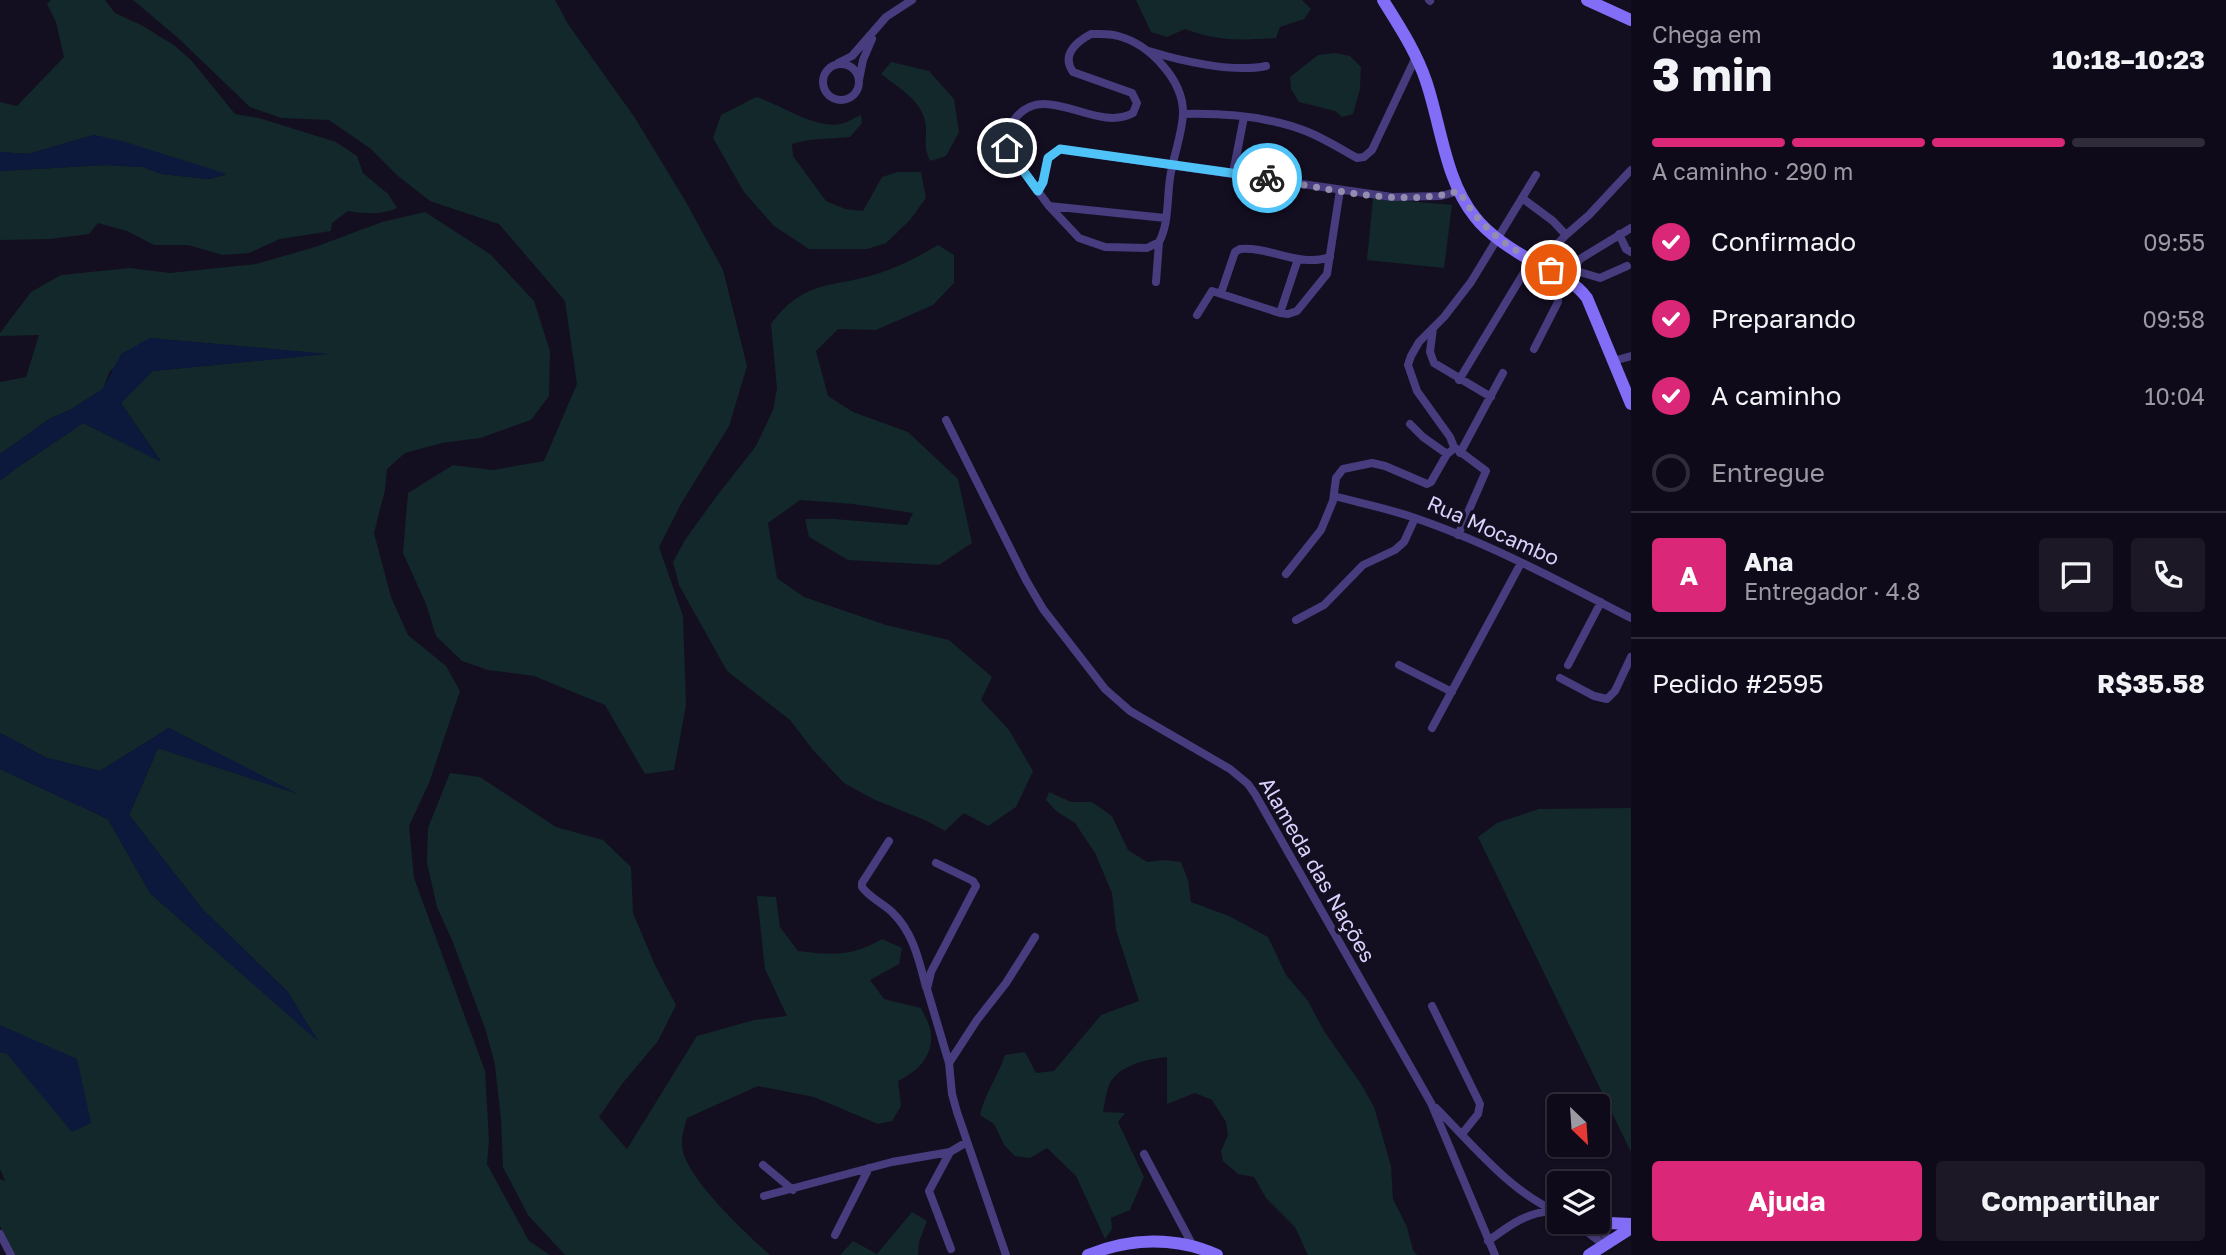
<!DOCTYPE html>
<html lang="pt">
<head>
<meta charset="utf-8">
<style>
  :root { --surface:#0f0a19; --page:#1d1826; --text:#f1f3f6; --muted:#9b9aa2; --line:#2f2b38; --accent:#db2777 }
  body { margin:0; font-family:"Golos Text",sans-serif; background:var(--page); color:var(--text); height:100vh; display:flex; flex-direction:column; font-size:26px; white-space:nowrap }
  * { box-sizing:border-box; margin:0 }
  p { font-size:23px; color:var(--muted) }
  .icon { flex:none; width:38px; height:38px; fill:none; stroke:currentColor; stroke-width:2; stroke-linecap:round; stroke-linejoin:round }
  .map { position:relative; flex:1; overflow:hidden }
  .details { display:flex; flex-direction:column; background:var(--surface); width:595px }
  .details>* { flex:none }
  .needle { width:46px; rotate:155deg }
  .buttons { position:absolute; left:1547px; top:1094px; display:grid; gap:14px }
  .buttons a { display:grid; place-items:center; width:63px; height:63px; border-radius:7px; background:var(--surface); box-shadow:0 2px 5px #0004,0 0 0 2px var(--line); font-size:35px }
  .pin { position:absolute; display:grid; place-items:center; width:60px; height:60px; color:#fff; margin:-30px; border:4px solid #fff; border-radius:50%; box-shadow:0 2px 7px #0007 }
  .courier { position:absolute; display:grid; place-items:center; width:70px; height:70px; margin:-35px; border:5px solid #4fc3f7; border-radius:50%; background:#fff; color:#222; box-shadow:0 2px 9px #0007 }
  .headline em { font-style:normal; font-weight:700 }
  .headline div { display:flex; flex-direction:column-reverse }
  .headline { display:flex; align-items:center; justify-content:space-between; height:119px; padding:0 21px }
  h1 { font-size:46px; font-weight:700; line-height:52px }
  .bar { display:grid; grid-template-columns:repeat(4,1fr); gap:10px 7px; align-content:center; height:84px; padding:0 21px }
  .bar i { height:9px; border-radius:5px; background:var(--line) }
  .bar .current { background:var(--accent) }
  .bar p { grid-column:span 4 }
  .line { display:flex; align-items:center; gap:18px; padding:0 21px; border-top:2px solid var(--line) }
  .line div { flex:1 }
  .round { display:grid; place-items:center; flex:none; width:74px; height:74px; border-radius:7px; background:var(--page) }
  ol { padding:0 21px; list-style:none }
  li { display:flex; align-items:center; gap:21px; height:77px }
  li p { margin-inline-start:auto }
  li .icon { padding:7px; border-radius:50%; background:var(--accent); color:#fff; stroke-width:4 }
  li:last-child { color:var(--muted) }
  li i { width:38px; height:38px; border:4px solid var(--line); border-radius:50% }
  .cta { display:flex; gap:14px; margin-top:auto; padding:14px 21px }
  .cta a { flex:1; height:80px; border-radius:7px; background:var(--accent); color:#fff; font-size:28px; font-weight:700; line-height:80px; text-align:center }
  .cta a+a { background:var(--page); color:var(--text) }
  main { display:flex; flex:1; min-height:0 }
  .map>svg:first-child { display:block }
  .green { fill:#12282a }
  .water { fill:#0c183c }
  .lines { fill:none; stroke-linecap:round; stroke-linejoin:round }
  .minor { stroke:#473c7d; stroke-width:8 }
  .secondary { stroke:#826df7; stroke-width:12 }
  .done { stroke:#958daf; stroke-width:7; stroke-dasharray:0 12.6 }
  .route { stroke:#4fc3f7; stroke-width:9 }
  .labels { text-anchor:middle; stroke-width:7; stroke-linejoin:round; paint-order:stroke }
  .street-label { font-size:21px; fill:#dbd1fc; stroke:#140e21 }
</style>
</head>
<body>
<main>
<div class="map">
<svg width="1631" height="1255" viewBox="0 0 1631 1255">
  <rect width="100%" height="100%" fill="#140e21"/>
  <path class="green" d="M 51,0 L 105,0 L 115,13 L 143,26 L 175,46 L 191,60 L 235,114 L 259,118 L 336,142 L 357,156 L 363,173 L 388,194 L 397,208 C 381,215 366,214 348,211 L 332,223 L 331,231 L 280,239 L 249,253 L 223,255 L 188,245 L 154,245 L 127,231 L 98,223 L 89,234 L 51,239 L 0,240 L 0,171 L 105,165 L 143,167 L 162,174 L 208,179 L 225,175 L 94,135 L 28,154 L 0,152 L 0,102 L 17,106 L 64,57 L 56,22 L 47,4 Z
    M 133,0 L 555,0 L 568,24 L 635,118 L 686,202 L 723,270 L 747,366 L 729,426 L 682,502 L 659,547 L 683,616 L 686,705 L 674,770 L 645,774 L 605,705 L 534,676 L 488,670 L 462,661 L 436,636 L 426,604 L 403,553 L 408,493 L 453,465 L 493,470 L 544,461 L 577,384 L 565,301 L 499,224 L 430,201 L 398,176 L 371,149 L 329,120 L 281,118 L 250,107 L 178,38 Z
    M 1136,0 L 1302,0 L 1311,9 L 1304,19 L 1280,27 L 1276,38 C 1239,40 1220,42 1185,29 L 1167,37 L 1151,32 Z
    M 1335,53 L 1350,56 L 1361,67 L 1360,89 L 1353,114 L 1342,117 L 1335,111 L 1299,102 L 1291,89 L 1290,77 L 1318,55 Z
    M 891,62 L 929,71 L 954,99 L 959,132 L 946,156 L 930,161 C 924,149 926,141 926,128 C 925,102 900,89 881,74 Z
    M 756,97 C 782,105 814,129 840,124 C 847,123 855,117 861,115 L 862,123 L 850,137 L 808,140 L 792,144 L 793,156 L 826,201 L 845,209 L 863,211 L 882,177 L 898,172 L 921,172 L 926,198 L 910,220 L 886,243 L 867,249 L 809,249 L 774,226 L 744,192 L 713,138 L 721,115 Z
    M 1373,198 L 1452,205 L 1444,268 L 1367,260 Z
    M 425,212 L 490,254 L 534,301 L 550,351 L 549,396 L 531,420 L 480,438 L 442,443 L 405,453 L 387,469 L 385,490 L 374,533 L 391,597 L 408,635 L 446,666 L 460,691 L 429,783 L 409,826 L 414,878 L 485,1071 L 489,1140 L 487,1164 L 529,1241 L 550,1255 L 14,1255 L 0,1226 L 0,1179 L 5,1181 L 0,1169 L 0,1052 L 7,1053 L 0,1027 L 0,769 L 108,819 L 150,893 L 316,1039 L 287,991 L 203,910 L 129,815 L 158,748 L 292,792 L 169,728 L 100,771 L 47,758 L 0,733 L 0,481 L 15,469 L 83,423 L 160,460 L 121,403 L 153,371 L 323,354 L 150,338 L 110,371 L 103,389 L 70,410 L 51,418 L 0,454 L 0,382 L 26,377 L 39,335 L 0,336 L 0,333 L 31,292 L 61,275 L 130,268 L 170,273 L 256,264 L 315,247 L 382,222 Z
    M 938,245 L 954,255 L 954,283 L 933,305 L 876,330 L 838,329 L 816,351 L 828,396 L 853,412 L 908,432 L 958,479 L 972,543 L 939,565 L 848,560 L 809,537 L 805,519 L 834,519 L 907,525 L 913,513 L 853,504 L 800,500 L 768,523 L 777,578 L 804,597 L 886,625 L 949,640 L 992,677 L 981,700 L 1009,730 L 1033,771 L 1016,807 L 988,826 L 964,813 L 945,831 L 927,821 L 873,799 L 844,783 L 813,750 L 790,720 L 727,671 L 679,585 L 673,562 L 685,540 L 716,497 L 756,446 L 773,410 L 777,388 L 771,324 C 808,275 835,290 885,271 C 903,265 921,255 938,245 Z
    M 450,773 L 480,777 L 556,827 L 603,840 L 631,867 L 633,913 L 655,965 L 676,1005 L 658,1041 L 622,1084 L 599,1117 L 627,1149 L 697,1036 L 754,1020 L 787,1016 L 765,969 L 757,896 L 776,897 L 780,927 L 798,951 C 832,955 852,957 882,939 L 902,948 L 899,964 L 870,980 L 884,999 L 921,1008 C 924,1015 931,1026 931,1034 C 933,1057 917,1072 898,1081 L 901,1106 L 892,1121 L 878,1124 L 814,1097 L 758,1086 L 687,1118 C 685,1126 681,1137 682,1145 C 683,1176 747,1234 770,1255 L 565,1255 L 528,1215 L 503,1167 L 501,1119 L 495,1065 L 486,1031 L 452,940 L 437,907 L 427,863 L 428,828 Z
    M 1049,792 L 1071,802 L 1092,802 L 1112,816 L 1128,850 L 1147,862 L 1163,860 L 1181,862 L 1188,880 L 1191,902 L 1229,916 L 1268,937 L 1286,975 L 1308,1001 L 1324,1031 L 1361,1084 L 1374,1107 L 1391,1166 L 1393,1199 L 1407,1227 L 1413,1250 L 1417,1255 L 1308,1255 L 1295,1227 L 1266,1198 L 1254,1177 L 1238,1174 L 1223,1161 L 1221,1151 L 1228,1135 L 1226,1122 L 1212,1100 L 1195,1093 L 1167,1104 L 1167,1057 C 1147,1059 1118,1065 1109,1085 C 1106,1093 1105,1104 1103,1112 L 1125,1113 L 1118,1122 L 1144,1177 L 1130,1210 L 1111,1218 L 1112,1229 L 1105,1239 L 1076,1176 L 1047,1148 L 1030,1158 L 1015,1156 L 1005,1146 L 994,1124 L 980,1115 C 985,1093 998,1076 1005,1055 L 1025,1052 L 1036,1073 L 1054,1071 L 1101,1015 L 1139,1001 L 1116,930 L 1112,893 L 1095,853 L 1075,823 L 1056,811 L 1046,800 Z
    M 1631,808 L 1631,1152 L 1478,837 L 1497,823 L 1539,809 Z
    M 912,1212 L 927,1221 L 919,1242 L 918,1255 L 840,1255 L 853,1241 L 877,1254 Z"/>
  <path class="water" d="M 94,135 L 122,141 L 227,174 L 208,179 L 162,174 L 143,167 L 105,165 L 0,171 L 0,152 L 28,154 Z
    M 150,338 L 329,354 L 153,371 L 121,403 L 161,462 L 83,423 L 15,469 L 0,481 L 0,454 L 51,418 L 70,410 L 103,389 L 121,354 Z
    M 169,728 L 298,794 L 158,748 L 129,815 L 203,910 L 287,991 L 319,1042 L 150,893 L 108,819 L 0,769 L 0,733 L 47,758 L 100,771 Z
    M 0,1025 L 77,1059 L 91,1123 L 72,1132 L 7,1054 L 0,1052 Z"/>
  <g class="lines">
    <path class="minor" d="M 1429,0 L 1430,1
      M 1091,34 C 1100,34 1109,33 1118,36 C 1149,44 1184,80 1183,114 C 1182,135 1173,157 1170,178 C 1167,198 1169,224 1159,242 L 1147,248 L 1105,247 L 1079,238 L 1049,206 L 1008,151 C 1005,139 1007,129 1014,120 C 1044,78 1095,134 1133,113 L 1137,103 L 1132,93 L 1073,72 C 1061,55 1076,42 1091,34 Z
      M 1149,51 C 1181,61 1233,73 1266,66
      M 838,63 L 852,56 L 886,17 L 912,0
      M823 82a18 18 0 1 1 36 0a18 18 0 1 1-36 0Z
      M 859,80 L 863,60 L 872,39
      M 1183,114 C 1225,113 1269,116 1308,132 C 1325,139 1341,149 1357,158 L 1364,157 L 1372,150 L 1416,57
      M 1233,173 L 1244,117
      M 1038,191 L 1043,182 L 1048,157 L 1060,149 L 1392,197 L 1441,196 L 1459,191
      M 1522,198 L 1553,221 L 1566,235
      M 1049,206 L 1165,218
      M 1619,234 L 1626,249 L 1631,252
      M 1538,264 L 1566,235 L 1589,215 L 1631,170
      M 1573,270 L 1600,278 L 1627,266
      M 1568,280 L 1580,259 L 1631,228
      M 1156,282 L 1159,242
      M 1221,293 L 1235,252 L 1240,249 C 1269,246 1300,268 1330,257
      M 1280,313 L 1298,259
      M 1197,315 L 1212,291 L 1280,313 L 1288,314 L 1297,311 L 1327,274 L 1340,190
      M 1433,328 L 1430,352 L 1434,363 L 1491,397
      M 1534,349 L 1558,302 L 1558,291 L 1563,277
      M 1613,361 L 1631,356
      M 1459,380 L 1531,261
      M 946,420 L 1026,580 L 1043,609 L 1105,689 L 1130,711 L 1230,769 L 1248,784 L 1255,794 L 1431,1103 L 1495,1255
      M 1410,424 L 1423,437 L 1447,454 L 1451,451
      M 1460,453 L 1503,373
      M 1334,496 C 1360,503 1386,508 1412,517 C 1487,542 1561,582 1631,618
      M 1458,535 L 1486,471 L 1454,447 L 1450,437 L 1417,391 L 1408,365 L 1411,356 L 1419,342 L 1444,317 L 1471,282 L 1536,175
      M 1286,574 L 1321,530 L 1333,501 L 1336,478 L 1343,469 L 1372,463 L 1385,466 L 1427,484 L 1431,482 L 1447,454
      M 1296,620 L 1324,605 L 1363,565 L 1395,550 L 1404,542 L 1415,518
      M 1399,665 L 1452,692
      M 1568,665 L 1601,602
      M 1560,678 L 1594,696 L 1607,699 L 1615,691 L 1631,657
      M 1432,728 L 1521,563
      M 889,841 L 862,883 L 862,887 C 869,897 882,903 892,912 C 913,932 919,960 926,987
      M 936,863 L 973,881 L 976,886 L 931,972 L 927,989 L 949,1063 L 952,1094 L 957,1112 L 1006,1255
      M 1432,1006 L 1480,1104 L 1478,1114 L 1462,1134
      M 949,1063 L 977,1020 L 1006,983 L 1035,937
      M 1436,1108 C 1473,1145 1510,1192 1559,1213
      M 950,1152 L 929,1191 L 951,1249
      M 1144,1154 L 1193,1246
      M 763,1165 L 793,1190
      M 764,1196 L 892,1162 L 950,1152 L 967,1142
      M 1575,1222 L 1604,1245
      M 1592,1224 L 1611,1240
      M 0,1234 L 11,1255
      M 835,1235 L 869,1168
      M 1488,1241 C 1509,1226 1526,1212 1553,1211"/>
    <path class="secondary" d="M 1383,0 C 1399,26 1416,51 1426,81 C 1441,125 1445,180 1475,217 C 1489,235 1510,248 1530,260 C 1550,271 1573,279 1587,298 L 1631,404
      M 1587,0 L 1631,20
      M 1587,1222 L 1631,1224
      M 1088,1255 C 1129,1238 1176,1236 1217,1255
      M 1589,1255 L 1631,1228"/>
  </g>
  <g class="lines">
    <path class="done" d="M 1267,178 C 1325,188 1401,208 1459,191 C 1482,232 1511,249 1551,270"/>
    <path class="route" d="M 1007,148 L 1038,191 L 1043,182 L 1048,158 L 1060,149 L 1267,178"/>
  </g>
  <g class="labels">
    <g class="street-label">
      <text transform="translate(1493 531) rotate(24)" y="7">Rua Mocambo</text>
      <text transform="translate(1317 870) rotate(60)" y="7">Alameda das Nações</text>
    </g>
  </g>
</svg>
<div class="buttons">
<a><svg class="needle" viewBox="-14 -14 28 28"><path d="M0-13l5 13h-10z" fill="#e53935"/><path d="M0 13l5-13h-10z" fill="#9b9aa2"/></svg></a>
<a><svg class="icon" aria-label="layers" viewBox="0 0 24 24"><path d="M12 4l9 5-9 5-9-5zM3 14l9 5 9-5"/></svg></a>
</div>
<div class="pin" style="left:1551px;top:270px;background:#ea580c"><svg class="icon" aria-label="bag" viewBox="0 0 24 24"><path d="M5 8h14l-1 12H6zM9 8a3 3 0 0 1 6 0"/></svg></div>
<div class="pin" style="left:1007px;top:148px;background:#1f2937"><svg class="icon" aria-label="home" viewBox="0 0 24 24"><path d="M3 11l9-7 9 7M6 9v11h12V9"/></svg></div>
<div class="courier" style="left:1267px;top:178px"><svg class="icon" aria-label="bike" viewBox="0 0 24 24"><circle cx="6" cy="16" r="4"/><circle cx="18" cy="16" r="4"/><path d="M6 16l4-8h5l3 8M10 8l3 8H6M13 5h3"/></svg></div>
</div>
<section class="details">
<div class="headline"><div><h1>3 min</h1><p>Chega em</p></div><em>10:18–10:23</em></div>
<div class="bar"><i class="current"></i><i class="current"></i><i class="current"></i><i></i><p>A caminho · 290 m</p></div>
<ol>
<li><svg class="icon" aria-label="check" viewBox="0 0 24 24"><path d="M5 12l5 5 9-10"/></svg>Confirmado<p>09:55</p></li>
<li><svg class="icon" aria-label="check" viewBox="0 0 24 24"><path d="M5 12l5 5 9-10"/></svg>Preparando<p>09:58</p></li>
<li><svg class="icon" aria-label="check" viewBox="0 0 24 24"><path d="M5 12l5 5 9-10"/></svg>A caminho<p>10:04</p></li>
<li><i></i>Entregue</li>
</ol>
<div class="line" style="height:126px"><b class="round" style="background:var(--accent);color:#fff">A</b><div><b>Ana</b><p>Entregador · 4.8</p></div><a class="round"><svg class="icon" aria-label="chat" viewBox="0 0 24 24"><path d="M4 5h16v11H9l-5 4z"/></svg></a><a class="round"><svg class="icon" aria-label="phone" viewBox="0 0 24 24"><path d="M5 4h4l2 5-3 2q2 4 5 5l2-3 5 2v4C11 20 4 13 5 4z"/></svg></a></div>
<div class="line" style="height:91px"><div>Pedido #2595</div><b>R$35.58</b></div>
<div class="cta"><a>Ajuda</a><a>Compartilhar</a></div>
</section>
</main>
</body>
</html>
